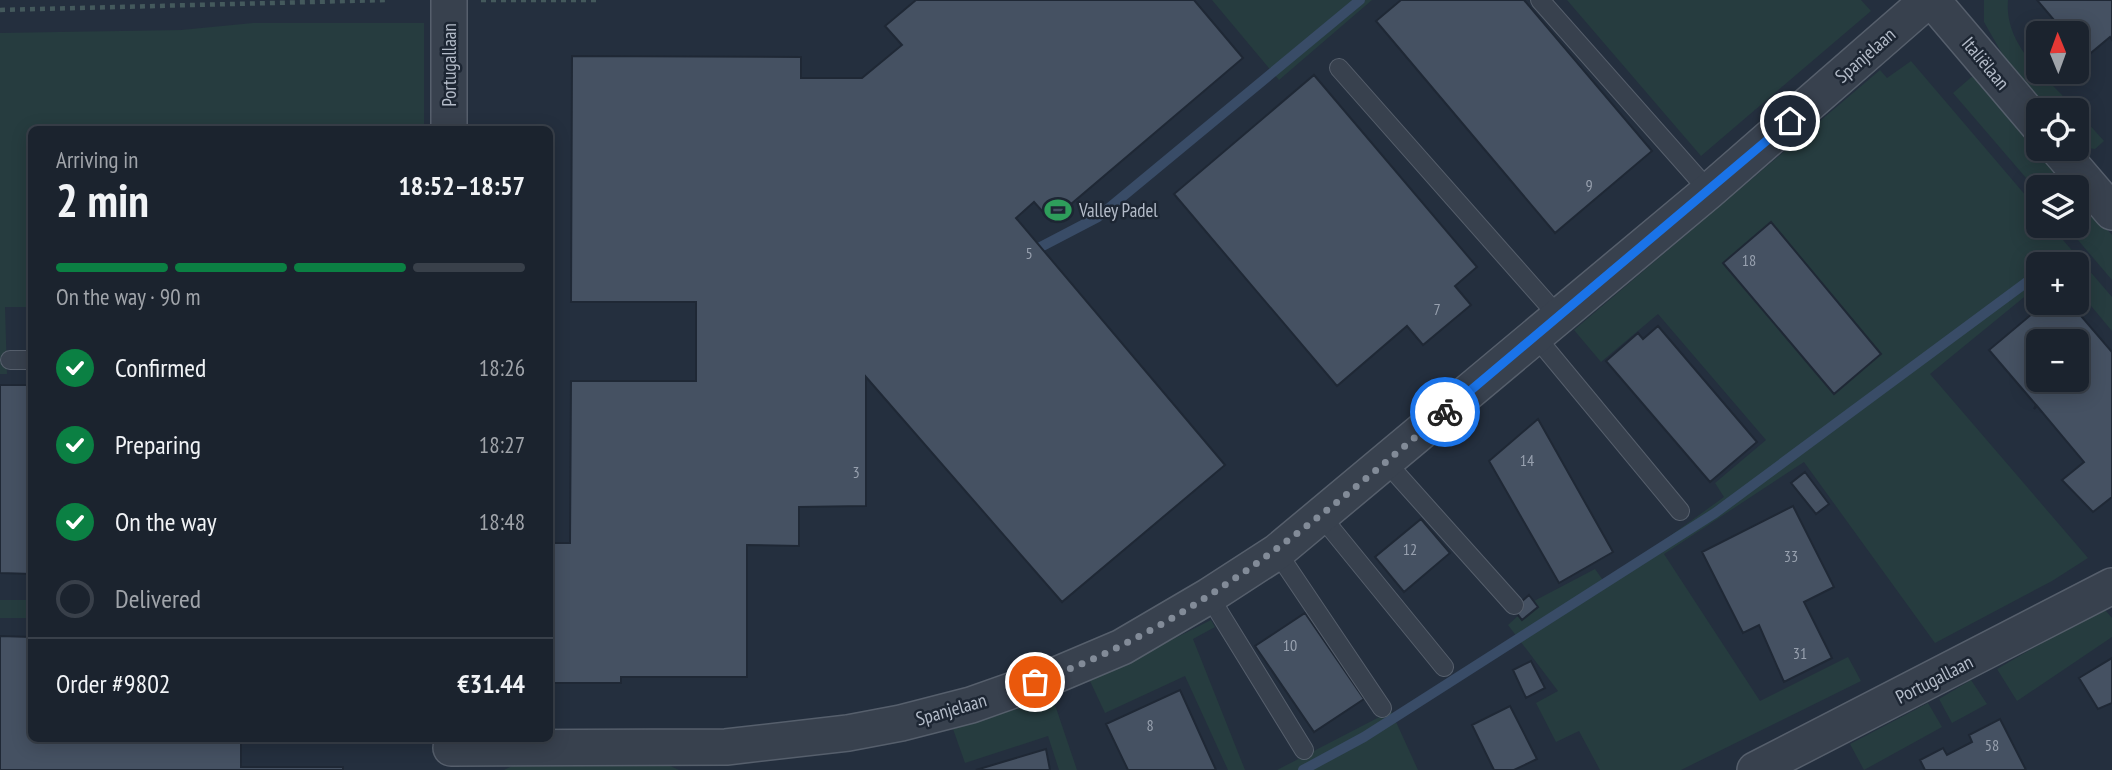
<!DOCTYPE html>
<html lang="en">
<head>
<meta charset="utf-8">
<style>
  :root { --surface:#1b232e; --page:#242b36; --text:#f1f3f6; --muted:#a0a4aa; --line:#39404a; --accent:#0b8043 }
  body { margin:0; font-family:"PT Sans Narrow",sans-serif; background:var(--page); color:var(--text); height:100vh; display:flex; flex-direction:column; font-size:26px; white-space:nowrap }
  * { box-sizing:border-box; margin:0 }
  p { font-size:23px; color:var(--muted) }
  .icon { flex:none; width:38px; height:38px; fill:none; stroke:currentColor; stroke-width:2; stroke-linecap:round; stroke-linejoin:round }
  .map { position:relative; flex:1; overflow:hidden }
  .side { position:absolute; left:28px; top:126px; width:525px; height:616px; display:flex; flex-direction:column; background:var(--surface); border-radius:10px; box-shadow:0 4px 18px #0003,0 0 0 2px var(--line) }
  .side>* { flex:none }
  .needle { width:46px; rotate:359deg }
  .tools { position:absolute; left:2026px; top:21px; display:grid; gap:14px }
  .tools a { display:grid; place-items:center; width:63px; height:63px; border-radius:10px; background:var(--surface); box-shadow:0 4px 18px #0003,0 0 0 2px var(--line); font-size:35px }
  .pin { position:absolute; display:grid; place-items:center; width:60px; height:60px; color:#fff; margin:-30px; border:4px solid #fff; border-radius:50%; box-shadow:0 2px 7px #0007 }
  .courier { position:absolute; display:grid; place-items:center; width:70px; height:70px; margin:-35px; border:5px solid #1a73e8; border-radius:50%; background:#fff; color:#222; box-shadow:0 2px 9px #0007 }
  .headline em { font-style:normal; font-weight:700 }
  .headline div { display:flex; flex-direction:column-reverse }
  .headline { display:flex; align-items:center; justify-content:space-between; height:119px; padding:0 28px }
  h1 { font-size:46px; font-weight:700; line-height:52px }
  .bar { display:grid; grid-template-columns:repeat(4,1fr); gap:10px 7px; align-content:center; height:84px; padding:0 28px }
  .bar i { height:9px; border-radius:5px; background:var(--line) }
  .bar .on { background:var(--accent) }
  .bar p { grid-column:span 4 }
  .line { display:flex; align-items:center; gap:18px; padding:0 28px; border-top:2px solid var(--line) }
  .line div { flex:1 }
  ol { padding:0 28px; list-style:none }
  li { display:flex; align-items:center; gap:21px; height:77px }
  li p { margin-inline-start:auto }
  li .icon { padding:7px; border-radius:50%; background:var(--accent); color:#fff; stroke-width:4 }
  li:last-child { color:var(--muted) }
  li i { width:38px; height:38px; border:4px solid var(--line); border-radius:50% }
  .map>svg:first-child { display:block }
  .green { fill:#263c3f }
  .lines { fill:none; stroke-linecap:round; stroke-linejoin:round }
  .stream { stroke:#394c67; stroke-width:10 }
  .building { fill:#455162; stroke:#1f2835; stroke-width:2; fill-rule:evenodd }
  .lane-casing { stroke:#565f6c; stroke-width:20 }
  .street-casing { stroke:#565f6c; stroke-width:38 }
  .path { stroke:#44595c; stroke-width:4.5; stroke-dasharray:5 5; stroke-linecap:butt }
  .lane { stroke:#38414e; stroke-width:18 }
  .street { stroke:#38414e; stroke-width:35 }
  .done { stroke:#828b98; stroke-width:7; stroke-dasharray:0 12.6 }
  .route { stroke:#1a73e8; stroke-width:9 }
  .labels { text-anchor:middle; stroke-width:5; stroke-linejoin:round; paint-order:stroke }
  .number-label { font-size:16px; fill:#98a1af }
  .street-label { font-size:19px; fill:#b4bcc9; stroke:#1d2633 }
  .poi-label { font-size:19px; fill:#b4bcc9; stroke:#1d2633; text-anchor:start }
</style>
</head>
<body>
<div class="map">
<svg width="2112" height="770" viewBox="0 0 2112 770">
  <rect width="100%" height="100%" fill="#242f3e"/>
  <path class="green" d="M 1212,0 L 1372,0 L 1279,80 Z
    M 1567,0 L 1861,0 L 1871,11 L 1701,156 Z
    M 1984,0 L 2008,0 C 2004,47 2048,78 2076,110 L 2050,110 L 2004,57 L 1984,22 Z
    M 253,23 L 424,23 L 424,129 L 32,130 L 31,307 L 5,307 L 7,374 L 0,374 L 0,33 L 181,30 Z
    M 1911,61 L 2039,211 L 2039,226 L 2051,226 L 2112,297 L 2112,331 L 2077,289 L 2077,264 L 2039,264 L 2039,285 L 1930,374 L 2088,558 L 2052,581 L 1935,643 L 1804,462 L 1664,554 L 1760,701 L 1848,657 L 1861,681 L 1681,770 L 1600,770 L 1579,731 L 1556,742 L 1536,703 L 1558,691 L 1508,625 L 1534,601 L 1595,569 L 1605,583 L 1724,497 L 1715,483 L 1766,440 L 1658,314 L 1601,362 L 1574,330 L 1880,70 L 1887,78 Z
    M 1975,74 L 2071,187 L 2039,187 L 2039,193 L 1953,93 Z
    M 2077,111 L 2104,141 L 2095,149 L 2082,147 L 2077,141 Z
    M 2077,194 L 2112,235 L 2112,280 L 2066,226 L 2077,226 Z
    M 0,600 L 31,600 L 31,618 L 0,618 Z
    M 2097,611 L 2106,611 L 2112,618 L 2112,637 L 2017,701 L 1997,669 Z
    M 1211,620 L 1215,627 L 1193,639 L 1245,770 L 1228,770 L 1185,676 L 1105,713 L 1090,681 Z
    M 1971,680 L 1987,704 L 1952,723 L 1939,699 Z
    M 1052,696 L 1077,770 L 1059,770 L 1048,736 L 965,763 L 953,729 Z
    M 1928,703 L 1942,727 L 1864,770 L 1850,744 Z
    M 1391,711 L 1418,770 L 1277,770 Z
    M 666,764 L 679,770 L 504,770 L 512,766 Z"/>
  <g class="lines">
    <path class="stream" d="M 1031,252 L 1098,217 L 1360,0
      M 2051,264 L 2061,257
      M 1303,770 L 1364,737 L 1715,513 L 2039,273"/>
  </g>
  <path class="building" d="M 916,0 L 1194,0 L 1243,58 L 1051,221 L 1034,202 L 1016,218 L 1225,465 L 1062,602 L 866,377 L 866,506 L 799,507 L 799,546 L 747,545 L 747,677 L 621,677 L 621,683 L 550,683 L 550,543 L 570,543 L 571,381 L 696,381 L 696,302 L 571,302 L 572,56 L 801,57 L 801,78 L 862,78 L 902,45 L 885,26 Z
    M 1401,0 L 1524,0 L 1652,151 L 1555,233 L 1376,21 Z
    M 2037,0 L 2112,0 L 2112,40 L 2110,37 L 2086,57 L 2077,47 L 2077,33 L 2065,33 Z
    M 1314,75 L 1477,267 L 1455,286 L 1471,305 L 1423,345 L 1407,326 L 1337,386 L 1174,194 Z
    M 1771,222 L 1881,354 L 1834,394 L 1723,263 Z
    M 2045,303 L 2070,303 L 2112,352 L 2112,497 L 2093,512 L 2062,480 L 2084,462 L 2037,406 L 2034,409 L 2036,405 L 1989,350 ZM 2039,341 L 2077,341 L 2077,380 L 2039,380 Z
    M 1658,326 L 1757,442 L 1710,482 L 1606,361 L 1638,333 L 1643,339 Z
    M 0,385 L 32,385 L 32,574 L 0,573 Z
    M 1538,419 L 1613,552 L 1559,583 L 1489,461 Z
    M 1805,472 L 1829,504 L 1816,514 L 1791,483 Z
    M 1793,506 L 1834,587 L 1804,602 L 1832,658 L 1784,682 L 1759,625 L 1743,633 L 1702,552 Z
    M 1421,519 L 1450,553 L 1404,592 L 1375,557 Z
    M 1529,595 L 1538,607 L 1522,620 L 1513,609 Z
    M 1305,613 L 1364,699 L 1314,732 L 1255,646 Z
    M 0,636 L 32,637 L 32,738 L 241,738 L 241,767 L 343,767 L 343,770 L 0,770 Z
    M 2112,658 L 2112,703 L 2098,709 L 2079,678 Z
    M 1531,661 L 1545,688 L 1526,698 L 1513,670 Z
    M 1180,690 L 1216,770 L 1128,770 L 1106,724 Z
    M 1510,706 L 1537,759 L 1514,770 L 1494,770 L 1472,725 Z
    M 2000,719 L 2026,770 L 1925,770 L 1920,760 L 1943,748 L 1947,755 L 1972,742 L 1969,735 Z
    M 1046,749 L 1050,770 L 976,770 Z"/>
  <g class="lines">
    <g class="lane-casing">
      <path id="lane" d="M 1540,0 L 1709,191
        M 1339,68 L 1559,317
        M 1536,337 L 1680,511
        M 10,360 L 32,360
        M 1386,462 L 1514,605
        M 1321,516 L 1444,667
        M 1277,552 L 1382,708
        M 1209,596 L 1304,750"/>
    </g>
    <g class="street-casing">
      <path id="street" d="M 449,0 L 449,130
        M 1932,0 L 2039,126
        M 2058,149 L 2112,212
        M 451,748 L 726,747 L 848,733 L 901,723 L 971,705 L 1056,675 L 1122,647 L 1209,596 L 1277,552 L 1709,191 L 1928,0
        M 1755,770 L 2112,586"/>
    </g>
    <path class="path" d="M 481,0 L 598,0
      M 0,10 L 388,0"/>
    <use href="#lane" class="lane"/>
    <use href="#street" class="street"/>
  </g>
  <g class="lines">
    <path class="done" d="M 1035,682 C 1193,627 1319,519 1445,412"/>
    <path class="route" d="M 1445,412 L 1790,121"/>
  </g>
  <defs>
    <g id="stadium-bare" transform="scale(2.1)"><path d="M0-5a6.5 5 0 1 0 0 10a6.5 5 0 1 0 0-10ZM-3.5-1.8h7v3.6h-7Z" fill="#2e9e5b" stroke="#1d2633" stroke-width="2.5" paint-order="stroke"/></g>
  </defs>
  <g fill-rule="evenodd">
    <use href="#stadium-bare" x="1058" y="210"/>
  </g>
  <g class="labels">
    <g class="number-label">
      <text x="1589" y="191">9</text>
      <text x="1029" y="259">5</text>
      <text x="1749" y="266">18</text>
      <text x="1437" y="315">7</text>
      <text x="1527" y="466">14</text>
      <text x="856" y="478">3</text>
      <text x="1410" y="555">12</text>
      <text x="1791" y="562">33</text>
      <text x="1290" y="651">10</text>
      <text x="1800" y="659">31</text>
      <text x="1150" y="731">8</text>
      <text x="1992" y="751">58</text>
    </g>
    <g class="street-label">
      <text transform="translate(1865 55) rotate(-41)" y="7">Spanjelaan</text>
      <text transform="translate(1986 63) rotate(50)" y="7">Italiëlaan</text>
      <text transform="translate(449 65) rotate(-90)" y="7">Portugallaan</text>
      <text transform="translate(1934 679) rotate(-27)" y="7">Portugallaan</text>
      <text transform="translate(951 709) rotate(-16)" y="7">Spanjelaan</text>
    </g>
    <g class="poi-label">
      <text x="1079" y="217">Valley Padel</text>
    </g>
  </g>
</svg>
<div class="tools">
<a><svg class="needle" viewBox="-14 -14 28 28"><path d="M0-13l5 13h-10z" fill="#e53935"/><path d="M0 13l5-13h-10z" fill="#a0a4aa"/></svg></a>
<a><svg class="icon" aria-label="locate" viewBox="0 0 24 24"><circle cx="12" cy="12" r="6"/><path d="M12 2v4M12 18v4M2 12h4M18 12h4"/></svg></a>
<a><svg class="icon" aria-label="layers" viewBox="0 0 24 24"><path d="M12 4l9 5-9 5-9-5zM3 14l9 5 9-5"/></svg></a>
<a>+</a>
<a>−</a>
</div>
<div class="pin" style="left:1035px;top:682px;background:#ea580c"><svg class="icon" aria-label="bag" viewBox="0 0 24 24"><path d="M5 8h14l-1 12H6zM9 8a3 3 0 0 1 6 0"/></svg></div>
<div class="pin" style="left:1790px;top:121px;background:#1f2937"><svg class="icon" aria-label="home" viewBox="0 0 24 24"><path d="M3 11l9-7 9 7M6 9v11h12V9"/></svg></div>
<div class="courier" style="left:1445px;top:412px"><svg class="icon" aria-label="bike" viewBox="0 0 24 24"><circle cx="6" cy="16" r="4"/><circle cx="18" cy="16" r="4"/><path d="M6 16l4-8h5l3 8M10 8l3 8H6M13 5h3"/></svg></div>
<section class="side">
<div class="headline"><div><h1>2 min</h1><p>Arriving in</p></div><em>18:52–18:57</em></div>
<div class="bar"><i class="on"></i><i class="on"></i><i class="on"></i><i></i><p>On the way · 90 m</p></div>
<ol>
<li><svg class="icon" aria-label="check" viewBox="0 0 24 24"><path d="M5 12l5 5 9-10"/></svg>Confirmed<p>18:26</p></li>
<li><svg class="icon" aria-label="check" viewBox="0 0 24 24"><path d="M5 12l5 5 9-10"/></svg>Preparing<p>18:27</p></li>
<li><svg class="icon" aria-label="check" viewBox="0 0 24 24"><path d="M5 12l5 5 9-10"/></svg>On the way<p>18:48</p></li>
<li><i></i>Delivered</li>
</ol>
<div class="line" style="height:91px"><div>Order #9802</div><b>€31.44</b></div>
</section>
</div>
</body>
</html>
